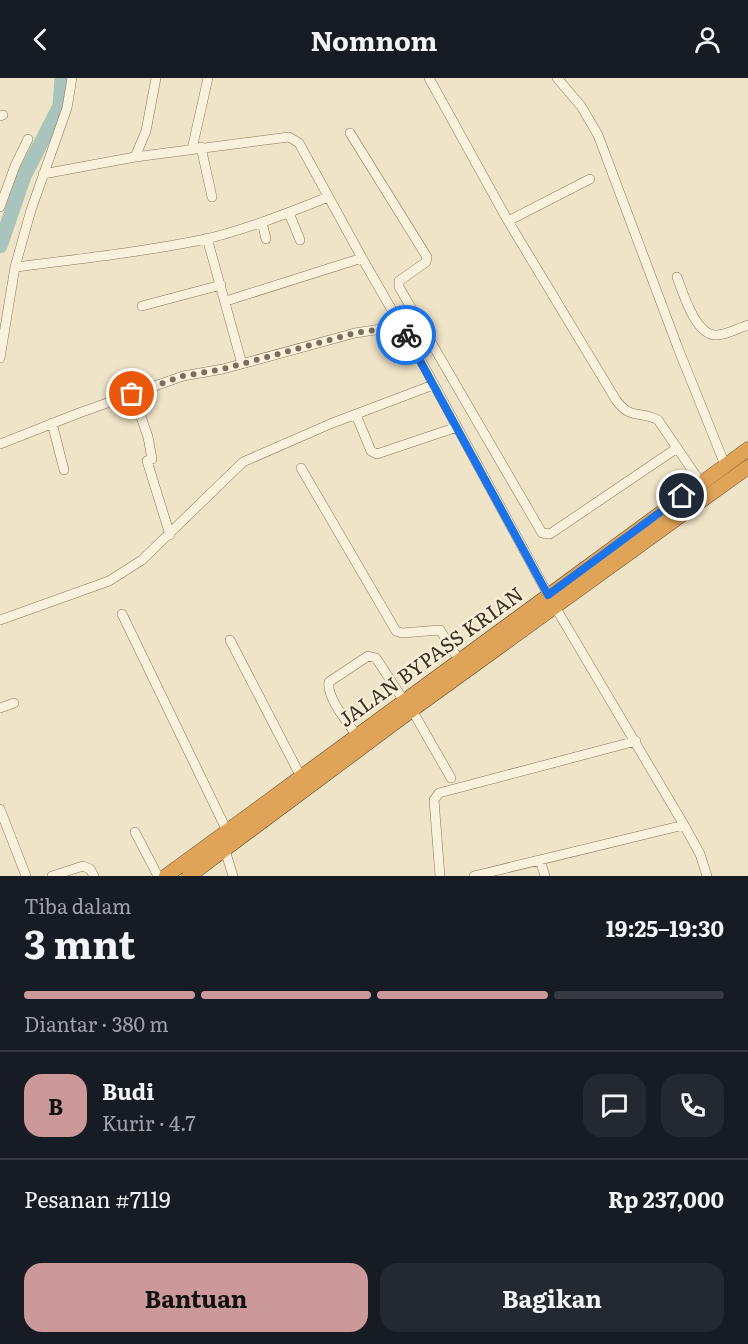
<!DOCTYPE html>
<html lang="id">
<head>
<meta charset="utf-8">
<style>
  :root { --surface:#171b24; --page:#242831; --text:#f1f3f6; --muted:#9ea1a6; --line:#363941; --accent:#cc999b }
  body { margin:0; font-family:Literata,serif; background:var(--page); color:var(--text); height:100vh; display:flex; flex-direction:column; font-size:22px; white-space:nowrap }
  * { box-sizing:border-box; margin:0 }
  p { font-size:20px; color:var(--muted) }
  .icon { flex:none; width:33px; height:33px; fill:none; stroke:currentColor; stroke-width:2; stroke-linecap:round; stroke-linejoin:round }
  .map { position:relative; height:798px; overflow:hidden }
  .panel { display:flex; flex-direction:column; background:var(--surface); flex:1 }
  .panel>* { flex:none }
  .pin { position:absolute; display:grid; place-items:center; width:51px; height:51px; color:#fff; margin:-26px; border:3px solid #fff; border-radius:50%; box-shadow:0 2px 6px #0007 }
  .courier { position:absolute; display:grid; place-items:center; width:60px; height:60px; margin:-30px; border:4px solid #1a73e8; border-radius:50%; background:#fff; color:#222; box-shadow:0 2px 8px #0007 }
  .head em { font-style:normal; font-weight:700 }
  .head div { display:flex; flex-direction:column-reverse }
  .head { display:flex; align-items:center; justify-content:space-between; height:102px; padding:0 24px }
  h1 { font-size:39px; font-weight:700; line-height:45px }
  .bar { display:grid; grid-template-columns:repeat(4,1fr); gap:9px 6px; align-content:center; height:72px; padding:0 24px }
  .bar i { height:8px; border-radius:4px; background:var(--line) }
  .bar .on { background:var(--accent) }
  .bar p { grid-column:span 4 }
  .line { display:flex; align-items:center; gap:15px; padding:0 24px; border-top:2px solid var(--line) }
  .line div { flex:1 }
  .round { display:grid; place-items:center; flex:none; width:63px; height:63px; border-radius:18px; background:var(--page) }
  .action { display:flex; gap:12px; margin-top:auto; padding:12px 24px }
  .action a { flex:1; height:69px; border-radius:18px; background:var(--accent); color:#111; font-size:24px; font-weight:700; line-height:69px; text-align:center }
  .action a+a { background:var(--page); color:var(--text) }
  header { display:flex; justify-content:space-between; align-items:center; height:78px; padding:0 24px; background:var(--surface); font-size:27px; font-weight:700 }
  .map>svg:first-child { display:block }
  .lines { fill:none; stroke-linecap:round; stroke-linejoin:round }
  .river { stroke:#a9c4bc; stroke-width:15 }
  .minor-casing { stroke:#8d765c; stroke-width:10 }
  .highway-casing { stroke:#5b4430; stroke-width:15 }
  .minor { stroke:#faf1dc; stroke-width:9 }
  .highway { stroke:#e0a458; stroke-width:14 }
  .done { stroke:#7c6e5b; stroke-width:6; stroke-dasharray:0 10.8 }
  .route { stroke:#1a73e8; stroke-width:8 }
  .labels { text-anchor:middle; stroke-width:4.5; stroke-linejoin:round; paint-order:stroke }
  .street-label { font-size:20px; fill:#3d2e20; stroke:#f7eed8 }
</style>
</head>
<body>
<header><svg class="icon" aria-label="back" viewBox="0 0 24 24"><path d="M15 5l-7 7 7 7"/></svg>Nomnom<svg class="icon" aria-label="person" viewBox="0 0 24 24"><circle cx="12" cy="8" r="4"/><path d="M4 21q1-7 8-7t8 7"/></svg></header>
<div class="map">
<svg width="748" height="798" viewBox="0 0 748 798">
  <rect width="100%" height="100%" fill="#f0e4c8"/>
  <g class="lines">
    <path class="river" d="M 0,168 L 24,98 L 60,28 L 62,0"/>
    <g class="minor-casing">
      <path id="minor" d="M 429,0 L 508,143 L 616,322 C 631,343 641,332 658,342 L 701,405
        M 557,0 L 581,28 L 598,57 L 678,270 L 725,387
        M 0,38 L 3,37
        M 350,55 L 427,179 L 426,184 L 399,203 L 399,209 L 542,455 L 550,456 L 677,370
        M 201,69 L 212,119
        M 192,71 L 208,0
        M 135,79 L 146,53 L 156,0
        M 43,96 L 135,79 L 289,59 L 299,65 L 362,180 L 424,288 L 551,522 L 684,747 L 700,776 L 707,798
        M 0,129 L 15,88 L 28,61
        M 289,135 L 300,162
        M 508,143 L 590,101
        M 262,144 L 266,161
        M 207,160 L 242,286
        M 15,189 C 79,181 143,174 206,161 C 248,151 289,135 328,119
        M 677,199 C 683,215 696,259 717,257 C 727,257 738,250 748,247
        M 226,223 L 362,180
        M 142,228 L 221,207
        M 0,280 L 15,189 L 31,132 L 67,30 L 72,0
        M 133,316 L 148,359 L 152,381 L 147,383 L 170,457
        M 356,337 L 371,373 L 377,376 L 457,349
        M 52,345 L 64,392
        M 0,366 L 79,335 L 183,298 L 223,291 L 355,255 L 401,248
        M 301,390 L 396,553 L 402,555 L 440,552 L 459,582
        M 122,536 L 227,753
        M 0,542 L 109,503 L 142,482 L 243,384 L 330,346 L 433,307
        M 230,562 L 301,699
        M 0,630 L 14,625
        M 412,632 L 451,700
        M 357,658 C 348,645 326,619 329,604 L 368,578 L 376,580 L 404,623
        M 0,731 L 26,798
        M 135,754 L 158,798
        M 225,772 L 233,798
        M 540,782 L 545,798
        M 52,798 L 83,788 L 90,791 L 94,798
        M 440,798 L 434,722 L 439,715 L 636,663
        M 474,798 L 684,747"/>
    </g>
    <g class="highway-casing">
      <path id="highway" d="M 166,798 L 748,371
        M 189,798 L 412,632 L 748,389"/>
    </g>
    <use href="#minor" class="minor"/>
    <use href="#highway" class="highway"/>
  </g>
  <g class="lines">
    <path class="done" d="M 132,316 L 183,298 L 223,291 L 355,255 L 401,248 L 406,257"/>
    <path class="route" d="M 406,257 L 548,517 L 682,418"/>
  </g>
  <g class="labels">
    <g class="street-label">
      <text transform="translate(431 579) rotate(-36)" y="7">JALAN BYPASS KRIAN</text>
    </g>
  </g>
</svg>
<div class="pin" style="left:132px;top:316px;background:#ea580c"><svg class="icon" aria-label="bag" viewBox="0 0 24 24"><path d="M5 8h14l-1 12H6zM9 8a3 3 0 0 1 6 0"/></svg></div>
<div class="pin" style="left:682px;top:418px;background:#1f2937"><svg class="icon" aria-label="home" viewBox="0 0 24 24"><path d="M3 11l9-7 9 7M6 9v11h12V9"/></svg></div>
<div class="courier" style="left:406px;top:257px"><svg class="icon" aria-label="bike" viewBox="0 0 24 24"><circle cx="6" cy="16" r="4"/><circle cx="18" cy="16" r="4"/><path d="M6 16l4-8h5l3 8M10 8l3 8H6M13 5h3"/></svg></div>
</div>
<section class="panel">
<div class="head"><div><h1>3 mnt</h1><p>Tiba dalam</p></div><em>19:25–19:30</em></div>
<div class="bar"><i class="on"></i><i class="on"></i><i class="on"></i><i></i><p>Diantar · 380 m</p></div>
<div class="line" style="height:108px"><b class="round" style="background:var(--accent);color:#111">B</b><div><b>Budi</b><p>Kurir · 4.7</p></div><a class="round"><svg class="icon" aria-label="chat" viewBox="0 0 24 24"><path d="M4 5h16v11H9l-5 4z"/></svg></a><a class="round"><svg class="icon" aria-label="phone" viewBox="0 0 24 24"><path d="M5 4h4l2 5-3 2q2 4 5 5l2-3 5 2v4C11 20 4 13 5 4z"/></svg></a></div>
<div class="line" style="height:78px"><div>Pesanan #7119</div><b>Rp 237,000</b></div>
<div class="action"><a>Bantuan</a><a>Bagikan</a></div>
</section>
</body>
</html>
